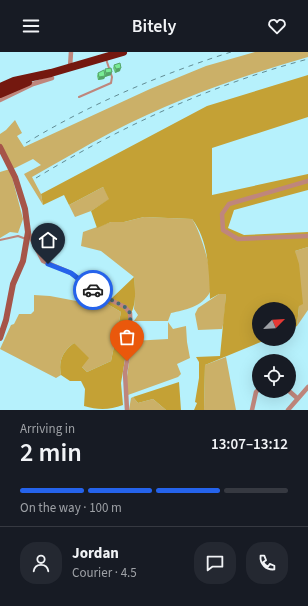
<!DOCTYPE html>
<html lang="en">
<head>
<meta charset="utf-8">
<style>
  :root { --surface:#171b24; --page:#242831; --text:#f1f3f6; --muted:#9ea1a6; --line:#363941; --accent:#2563eb }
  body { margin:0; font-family:"Source Sans 3",sans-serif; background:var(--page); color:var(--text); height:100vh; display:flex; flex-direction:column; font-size:15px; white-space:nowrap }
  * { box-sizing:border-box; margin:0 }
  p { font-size:13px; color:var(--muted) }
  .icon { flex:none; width:22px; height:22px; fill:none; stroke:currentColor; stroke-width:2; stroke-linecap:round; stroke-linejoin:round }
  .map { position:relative; height:358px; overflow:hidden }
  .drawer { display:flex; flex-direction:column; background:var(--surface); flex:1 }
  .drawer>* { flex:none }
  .needle { width:26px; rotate:66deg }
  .buttons { position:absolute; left:252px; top:250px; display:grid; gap:8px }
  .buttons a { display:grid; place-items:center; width:44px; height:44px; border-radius:50%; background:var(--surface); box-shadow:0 4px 16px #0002; font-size:20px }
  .pin { position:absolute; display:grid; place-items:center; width:34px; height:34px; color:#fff; margin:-41px -17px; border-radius:50% 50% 50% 0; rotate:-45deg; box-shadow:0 0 4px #0007 }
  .pin .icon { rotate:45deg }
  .courier { position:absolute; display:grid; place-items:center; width:40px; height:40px; margin:-20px; border:3px solid #2563eb; border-radius:50%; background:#fff; color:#222; box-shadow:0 1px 5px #0007 }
  .head em { font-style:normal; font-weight:600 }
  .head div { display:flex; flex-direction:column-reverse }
  .head { display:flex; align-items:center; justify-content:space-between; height:68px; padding:0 20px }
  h1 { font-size:26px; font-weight:600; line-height:30px }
  .bar { display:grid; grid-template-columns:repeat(4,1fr); gap:6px 4px; align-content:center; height:48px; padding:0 20px }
  .bar i { height:5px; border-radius:3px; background:var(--line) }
  .bar .current { background:var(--accent) }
  .bar p { grid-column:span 4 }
  .line { display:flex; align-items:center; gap:10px; padding:0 20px; border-top:1px solid var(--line) }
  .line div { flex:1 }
  .round { display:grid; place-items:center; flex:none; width:42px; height:42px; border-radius:16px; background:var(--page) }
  header { display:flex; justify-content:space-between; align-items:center; height:52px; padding:0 20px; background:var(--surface); font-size:18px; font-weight:600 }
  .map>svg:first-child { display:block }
  .green { fill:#cbb068 }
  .forest { fill:#c4a135 }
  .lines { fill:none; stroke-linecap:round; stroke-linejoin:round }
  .lane { stroke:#bf867c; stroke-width:2 }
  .street { stroke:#bf867c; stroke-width:4.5 }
  .secondary { stroke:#a65549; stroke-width:6 }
  .highway { stroke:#74180f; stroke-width:8 }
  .rail { stroke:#628c94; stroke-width:1; stroke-dasharray:5 5; stroke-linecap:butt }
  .wall { fill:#67ca7f }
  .shaded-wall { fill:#54a468 }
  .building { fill:#78eb94; stroke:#54a468 }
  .done { stroke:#486c72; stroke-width:4; stroke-dasharray:0 7.2 }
  .route { stroke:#2563eb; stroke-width:5 }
</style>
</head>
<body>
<header><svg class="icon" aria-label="menu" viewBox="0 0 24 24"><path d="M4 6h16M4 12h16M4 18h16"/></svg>Bitely<svg class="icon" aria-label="heart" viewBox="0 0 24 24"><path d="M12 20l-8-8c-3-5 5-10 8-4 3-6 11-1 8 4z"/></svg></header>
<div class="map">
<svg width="308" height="358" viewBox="0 0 308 358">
  <rect width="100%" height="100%" fill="#b6f1fc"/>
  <path class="green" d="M 255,0 L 308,0 L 308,5 C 241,24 174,48 112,80 C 85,94 59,110 32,125 L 41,142 L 43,153 L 24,122 L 41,113 L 33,107 L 13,117 L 0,92 L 0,82 L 6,78 L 15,68 L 22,81 L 17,84 L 24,95 L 150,37 L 206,14 Z
    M 10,117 L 23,167 L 18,181 L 10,180 L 0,186 L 0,120 Z
    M 103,135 L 110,147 L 91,159 L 75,165 L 69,153 Z
    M 144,165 L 192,167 C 200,177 216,229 210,240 C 202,255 185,258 171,261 L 168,269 L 134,269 L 138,263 L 134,257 L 135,242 L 134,225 L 101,199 L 81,194 L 83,180 L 111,170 L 124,170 Z
    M 308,195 L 308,258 L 297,274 L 299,254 L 295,199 Z
    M 219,242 L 226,242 L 224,269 L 222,277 L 198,278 L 195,262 L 198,256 Z
    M 34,243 L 50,244 L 87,251 L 92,243 L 121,260 L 111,309 L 87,320 L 82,315 L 74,291 C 63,299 58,309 61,323 L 56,326 L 0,297 L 11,273 L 14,272 L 19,262 L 31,262 L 34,259 Z
    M 168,270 L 173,277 L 186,274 L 187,290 L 190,306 L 177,312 L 181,322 L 178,325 L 128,343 L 126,332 L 132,289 L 168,287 Z
    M 226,305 L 236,358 L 204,358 L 205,313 Z
    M 133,345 L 138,351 L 153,347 L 166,358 L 129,358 L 131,346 Z"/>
  <path class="forest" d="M 308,23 L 308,65 L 212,96 L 212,143 L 308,122 L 308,138 L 234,158 L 228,176 L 244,183 L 308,180 L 308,195 L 295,199 L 299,212 L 303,252 L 299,254 L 297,274 L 289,278 L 289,257 L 259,257 L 259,287 L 268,287 L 205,313 L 204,358 L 194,358 L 197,351 L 195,350 L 199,326 L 199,310 L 196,305 L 220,304 L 226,242 L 219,242 L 210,247 C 209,220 209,189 192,167 L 144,165 L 124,170 L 111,170 L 97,176 L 91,159 L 109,147 L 103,135 L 69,153 L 64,143 L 43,153 L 41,142 L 207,54 Z
    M 134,225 C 135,237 137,252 130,263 L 131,272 L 121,331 L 123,353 C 109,358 98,358 84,354 L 85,337 L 81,329 L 70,329 L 61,323 C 58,309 63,299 74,291 L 89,306 L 82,315 L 87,320 L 111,309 L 121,260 L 92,243 L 95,237 L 112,246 Z
    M 179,330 L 181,358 L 166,358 L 153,347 L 138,351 L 133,345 Z"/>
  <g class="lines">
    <path class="lane" d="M 79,45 L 111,31 L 112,25 L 106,7
      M 0,188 L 18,184 L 26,187"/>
    <path class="street" d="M 70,15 L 71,0
      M 0,48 L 33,32 L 52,26
      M 308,129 L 229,152 L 222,162 L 223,178 L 238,187 L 308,184
      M 28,180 L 43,209 L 71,221 L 100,243 L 125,255 L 130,261 L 131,284 L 125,321 L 127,358
      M 289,339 L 297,346
      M 252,358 L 256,340 L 259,337
      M 288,358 L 308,335"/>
    <path class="secondary" d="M 0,95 L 15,125 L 25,157 L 28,180 L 23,209 L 13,232 L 6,268 L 0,286"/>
    <path class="highway" d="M 0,35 L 14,29 L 51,21 L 123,0
      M 0,42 L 28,30"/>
    <path class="rail" d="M 26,91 C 90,52 159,23 231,0
      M 36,126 C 122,74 211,33 308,7"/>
  </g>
  <path class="wall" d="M 114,13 L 120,19 L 115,21 L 113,16 Z
    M 105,17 L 111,23 L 105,25 L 104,27 L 98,28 L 97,24 L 98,21 L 104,20 Z"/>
  <path class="shaded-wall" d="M 121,16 L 120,19 L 115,21 L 116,17 Z
    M 112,20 L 111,23 L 105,25 L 104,27 L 98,28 L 99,25 L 105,24 L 106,21 Z"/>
  <path class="building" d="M 120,11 L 121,16 L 116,17 L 114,13 Z
    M 111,16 L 112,20 L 106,21 L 105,17 Z
    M 104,18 L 105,24 L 99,25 L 98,21 Z"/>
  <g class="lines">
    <path class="done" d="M 93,238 L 125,255 L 130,261 L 131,284 L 127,309"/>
    <path class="route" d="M 48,212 L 71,221 L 93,238"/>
  </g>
</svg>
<div class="buttons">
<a><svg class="needle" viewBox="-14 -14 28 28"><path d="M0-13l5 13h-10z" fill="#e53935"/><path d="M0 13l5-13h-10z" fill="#9ea1a6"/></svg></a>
<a><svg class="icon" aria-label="locate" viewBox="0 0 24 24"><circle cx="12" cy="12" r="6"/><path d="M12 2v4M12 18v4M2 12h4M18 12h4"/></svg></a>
</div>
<div class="pin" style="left:127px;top:309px;background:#ea580c"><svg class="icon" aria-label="bag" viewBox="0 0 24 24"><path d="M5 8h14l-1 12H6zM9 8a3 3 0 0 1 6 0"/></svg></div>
<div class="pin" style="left:48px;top:212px;background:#1f2937"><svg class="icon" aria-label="home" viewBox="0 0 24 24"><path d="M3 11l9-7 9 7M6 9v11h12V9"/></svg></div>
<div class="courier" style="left:93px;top:238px"><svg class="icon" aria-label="car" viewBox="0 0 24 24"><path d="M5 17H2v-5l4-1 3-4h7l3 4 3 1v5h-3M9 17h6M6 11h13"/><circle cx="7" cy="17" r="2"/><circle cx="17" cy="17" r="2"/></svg></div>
</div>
<section class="drawer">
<div class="head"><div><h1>2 min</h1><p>Arriving in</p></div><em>13:07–13:12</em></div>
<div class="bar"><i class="current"></i><i class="current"></i><i class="current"></i><i></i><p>On the way · 100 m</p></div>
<div class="line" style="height:72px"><a class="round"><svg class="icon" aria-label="person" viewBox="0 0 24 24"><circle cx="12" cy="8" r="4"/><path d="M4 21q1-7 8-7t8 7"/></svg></a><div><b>Jordan</b><p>Courier · 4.5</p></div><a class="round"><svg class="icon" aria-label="chat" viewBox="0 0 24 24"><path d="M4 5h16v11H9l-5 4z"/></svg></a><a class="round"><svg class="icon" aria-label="phone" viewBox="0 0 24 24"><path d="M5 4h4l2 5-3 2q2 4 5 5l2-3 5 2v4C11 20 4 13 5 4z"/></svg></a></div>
</section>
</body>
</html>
